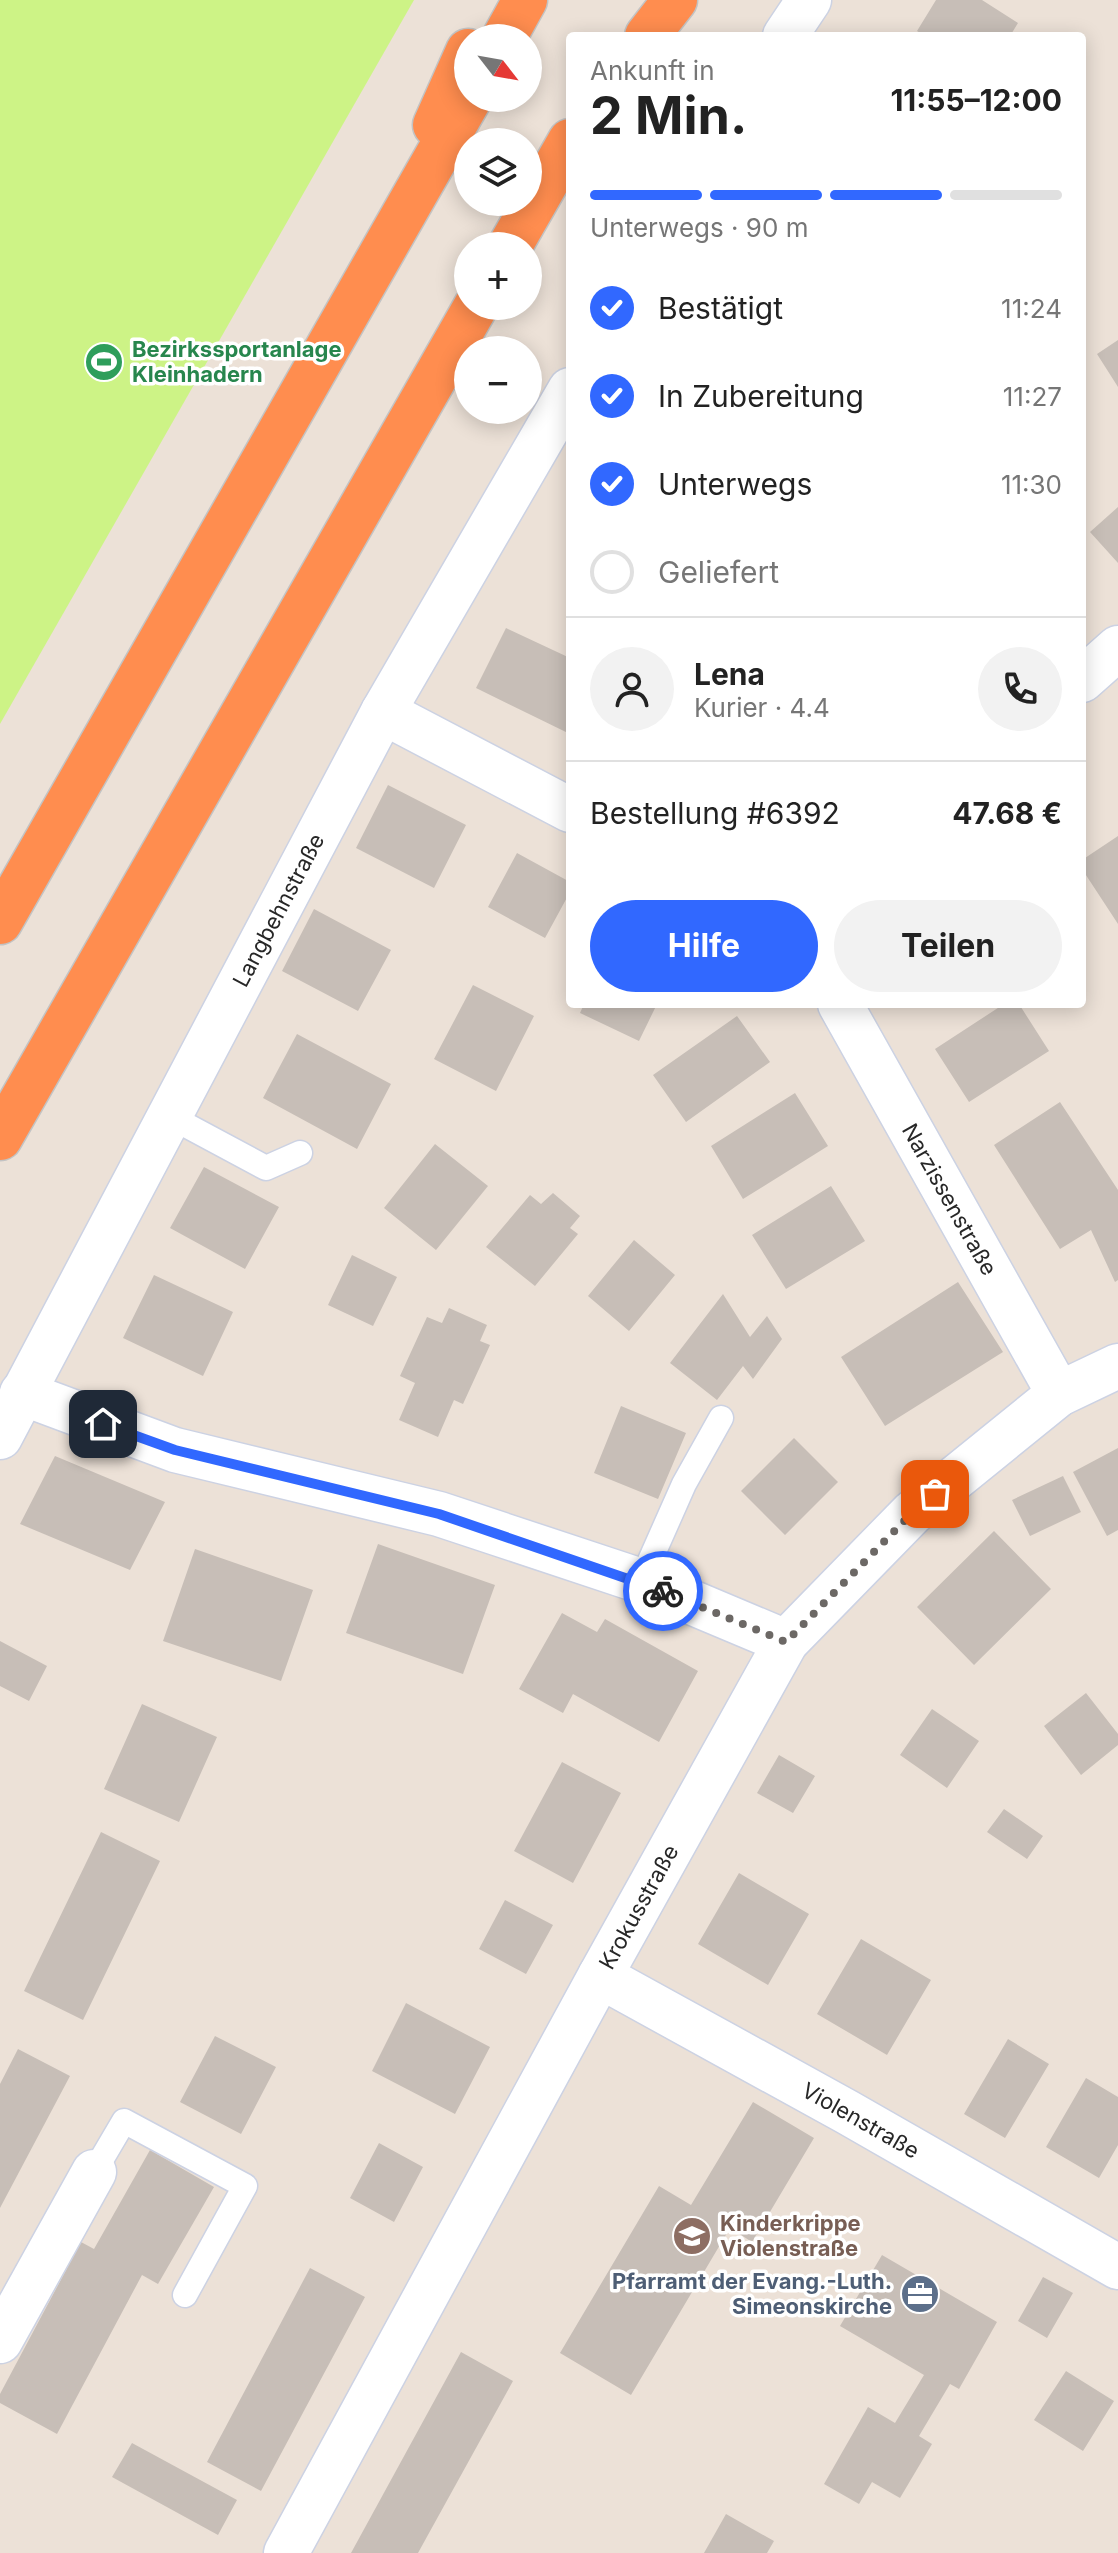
<!DOCTYPE html>
<html lang="de">
<head>
<meta charset="utf-8">
<style>
  :root { --surface:#fff; --page:#f2f2f2; --text:#222; --muted:#767676; --line:#e0e0e0; --accent:#3168ff }
  body { margin:0; font-family:Inter,sans-serif; background:var(--page); color:var(--text); height:100vh; display:flex; flex-direction:column; font-size:30px; white-space:nowrap }
  * { box-sizing:border-box; margin:0 }
  p { font-size:26px; color:var(--muted) }
  .icon { flex:none; width:44px; height:44px; fill:none; stroke:currentColor; stroke-width:2; stroke-linecap:round; stroke-linejoin:round }
  .map { position:relative; flex:1; overflow:hidden }
  .side { position:absolute; left:566px; top:32px; width:520px; height:976px; display:flex; flex-direction:column; background:var(--surface); border-radius:8px; box-shadow:0 4px 20px #0003 }
  .side>* { flex:none }
  .needle { width:52px; rotate:121deg }
  .fabs { position:absolute; left:454px; top:24px; display:grid; gap:16px }
  .fabs a { display:grid; place-items:center; width:88px; height:88px; border-radius:50%; background:var(--surface); box-shadow:0 4px 20px #0003; font-size:40px }
  .pin { position:absolute; display:grid; place-items:center; width:68px; height:68px; color:#fff; margin:-34px; border-radius:16px; box-shadow:0 4px 12px #0006 }
  .courier { position:absolute; display:grid; place-items:center; width:80px; height:80px; margin:-40px; border:6px solid #3168ff; border-radius:50%; background:#fff; color:#222; box-shadow:0 2px 10px #0007 }
  .summary em { font-style:normal; font-weight:700 }
  .summary div { display:flex; flex-direction:column-reverse }
  .summary { display:flex; align-items:center; justify-content:space-between; height:136px; padding:0 24px }
  h1 { font-size:52px; font-weight:700; line-height:60px }
  .bar { display:grid; grid-template-columns:repeat(4,1fr); gap:12px 8px; align-content:center; height:96px; padding:0 24px }
  .bar i { height:10px; border-radius:6px; background:var(--line) }
  .bar .selected { background:var(--accent) }
  .bar p { grid-column:span 4 }
  .line { display:flex; align-items:center; gap:20px; padding:0 24px; border-top:2px solid var(--line) }
  .line div { flex:1 }
  .round { display:grid; place-items:center; flex:none; width:84px; height:84px; border-radius:42px; background:var(--page) }
  ol { padding:0 24px; list-style:none }
  li { display:flex; align-items:center; gap:24px; height:88px }
  li p { margin-inline-start:auto }
  li .icon { padding:8px; border-radius:50%; background:var(--accent); color:#fff; stroke-width:4 }
  li:last-child { color:var(--muted) }
  li i { width:44px; height:44px; border:4px solid var(--line); border-radius:50% }
  .action { display:flex; gap:16px; margin-top:auto; padding:16px 24px }
  .action a { flex:1; height:92px; border-radius:48px; background:var(--accent); color:#fff; font-size:32px; font-weight:700; line-height:92px; text-align:center }
  .action a+a { background:var(--page); color:var(--text) }
  .map>svg:first-child { display:block }
  .pitch { fill:#cdf386 }
  .building { fill:#c7beb7 }
  .lines { fill:none; stroke-linecap:round; stroke-linejoin:round }
  .lane-casing { stroke:#ccd2e3; stroke-width:27 }
  .street-casing { stroke:#ccd2e3; stroke-width:47 }
  .highway-casing { stroke:#c3c3c3; stroke-width:47 }
  .lane { stroke:#fff; stroke-width:24 }
  .street { stroke:#fff; stroke-width:44 }
  .highway { stroke:#ff8d4f; stroke-width:44 }
  .done { stroke:#6c6865; stroke-width:8; stroke-dasharray:0 14.4 }
  .route { stroke:#3168ff; stroke-width:10 }
  .labels { text-anchor:middle; stroke-width:7; stroke-linejoin:round; paint-order:stroke }
  .leisure-label { font-size:22px; font-weight:bold; fill:#27864d; stroke:#fff; text-anchor:start }
  .street-label { font-size:22px; fill:#272727; stroke:#fff }
  .education-label { font-size:22px; font-weight:bold; fill:#785e54; stroke:#fff; text-anchor:start }
  .service-label { font-size:22px; font-weight:bold; fill:#4e5e75; stroke:#fff; text-anchor:end }
</style>
</head>
<body>
<div class="map">
<svg width="1118" height="2553" viewBox="0 0 1118 2553">
  <rect width="100%" height="100%" fill="#ece1d7"/>
  <path class="pitch" d="M 0,0 L 414,0 L 0,724 Z"/>
  <path class="building" d="M 936,0 L 982,0 L 1018,23 L 1010,36 L 925,36 L 917,31 Z
    M 1118,340 L 1118,387 L 1097,354 Z
    M 1118,507 L 1118,563 L 1090,532 Z
    M 506,628 L 570,658 L 570,734 L 476,688 Z
    M 388,785 L 466,825 L 434,888 L 356,848 Z
    M 1118,836 L 1118,924 L 1082,869 L 1082,860 Z
    M 517,853 L 570,882 L 570,892 L 545,938 L 488,907 Z
    M 314,909 L 391,950 L 358,1011 L 282,971 Z
    M 473,985 L 534,1016 L 496,1091 L 434,1059 Z
    M 584,1004 L 657,1004 L 639,1041 L 580,1013 Z
    M 1004,1004 L 1019,1004 L 1049,1051 L 969,1102 L 935,1049 Z
    M 737,1016 L 770,1062 L 686,1122 L 653,1075 Z
    M 297,1034 L 391,1084 L 357,1149 L 263,1098 Z
    M 795,1093 L 828,1146 L 743,1199 L 711,1146 Z
    M 1060,1102 L 1118,1190 L 1118,1280 L 1115,1282 L 1091,1230 L 1060,1249 L 994,1145 Z
    M 435,1144 L 488,1186 L 436,1250 L 384,1208 Z
    M 204,1167 L 279,1207 L 245,1269 L 170,1228 Z
    M 831,1186 L 865,1241 L 786,1289 L 752,1235 Z
    M 553,1193 L 580,1216 L 570,1228 L 578,1234 L 535,1286 L 486,1247 L 530,1195 L 541,1204 Z
    M 634,1240 L 675,1275 L 629,1331 L 588,1296 Z
    M 352,1255 L 397,1277 L 373,1326 L 328,1305 Z
    M 154,1275 L 233,1312 L 203,1376 L 123,1338 Z
    M 958,1282 L 1003,1352 L 885,1426 L 841,1357 Z
    M 723,1294 L 750,1337 L 767,1316 L 782,1339 L 753,1379 L 743,1366 L 717,1400 L 670,1363 Z
    M 449,1308 L 487,1325 L 480,1341 L 490,1345 L 463,1404 L 454,1400 L 438,1437 L 399,1420 L 415,1383 L 400,1376 L 427,1317 L 442,1323 Z
    M 621,1406 L 686,1433 L 658,1499 L 594,1473 Z
    M 794,1438 L 838,1482 L 785,1535 L 741,1491 Z
    M 1118,1448 L 1118,1530 L 1107,1536 L 1073,1472 Z
    M 55,1456 L 165,1502 L 130,1570 L 20,1524 Z
    M 1063,1476 L 1081,1512 L 1030,1536 L 1012,1500 Z
    M 994,1531 L 1051,1589 L 974,1665 L 917,1607 Z
    M 378,1544 L 495,1585 L 463,1674 L 346,1633 Z
    M 195,1549 L 313,1590 L 281,1681 L 163,1641 Z
    M 562,1613 L 597,1632 L 605,1619 L 698,1671 L 659,1742 L 573,1694 L 563,1713 L 519,1689 Z
    M 0,1641 L 47,1666 L 29,1701 L 0,1686 Z
    M 1086,1693 L 1118,1734 L 1118,1745 L 1081,1775 L 1044,1726 Z
    M 142,1704 L 217,1737 L 179,1822 L 104,1789 Z
    M 932,1709 L 979,1741 L 947,1788 L 900,1755 Z
    M 779,1755 L 815,1776 L 793,1813 L 757,1793 Z
    M 562,1762 L 621,1793 L 573,1883 L 514,1851 Z
    M 1004,1809 L 1043,1836 L 1027,1859 L 987,1832 Z
    M 101,1832 L 160,1861 L 83,2020 L 24,1991 Z
    M 739,1873 L 809,1914 L 768,1985 L 698,1944 Z
    M 505,1900 L 553,1925 L 526,1974 L 479,1949 Z
    M 861,1939 L 931,1980 L 887,2055 L 817,2014 Z
    M 406,2003 L 490,2047 L 455,2114 L 372,2071 Z
    M 215,2036 L 276,2067 L 241,2134 L 180,2102 Z
    M 1008,2039 L 1049,2064 L 1005,2138 L 964,2114 Z
    M 18,2049 L 70,2076 L 0,2208 L 0,2084 Z
    M 1086,2078 L 1118,2097 L 1118,2145 L 1099,2178 L 1046,2147 Z
    M 753,2102 L 814,2138 L 752,2242 L 730,2228 L 631,2395 L 560,2353 L 659,2186 L 691,2205 Z
    M 379,2143 L 423,2167 L 394,2222 L 350,2198 Z
    M 150,2150 L 214,2187 L 158,2284 L 142,2275 L 57,2434 L 0,2403 L 0,2394 L 81,2242 L 94,2249 Z
    M 882,2255 L 997,2322 L 959,2389 L 950,2384 L 919,2436 L 932,2444 L 900,2498 L 872,2482 L 859,2504 L 824,2484 L 868,2407 L 895,2423 L 924,2375 L 840,2326 Z
    M 310,2268 L 365,2297 L 261,2491 L 207,2462 Z
    M 1043,2277 L 1073,2293 L 1047,2338 L 1018,2321 Z
    M 461,2352 L 513,2381 L 418,2553 L 351,2553 Z
    M 1066,2371 L 1114,2401 L 1083,2451 L 1034,2420 Z
    M 132,2443 L 237,2500 L 218,2535 L 112,2477 Z
    M 726,2514 L 774,2541 L 767,2553 L 704,2553 Z"/>
  <g class="lines">
    <g class="lane-casing">
      <path id="lane" d="M 169,1116 L 266,1168 L 300,1153
        M 641,1581 L 684,1484 L 721,1418
        M 94,2172 L 124,2121 L 245,2186 L 185,2295"/>
    </g>
    <g class="street-casing">
      <g id="street">
        <path d="M 785,36 L 809,0"/>
        <path d="M 1082,680 L 1118,648"/>
        <path d="M 383,712 L 570,810"/>
        <path id="s1" d="M 840,1004 L 1059,1394"/>
        <path d="M 22,1393 L 175,1450 L 439,1514 L 641,1581 L 786,1642"/>
        <path id="s2" d="M 0,1437 L 383,712 L 570,390"/>
        <path id="s3" d="M 600,1976 L 847,2112 L 1118,2267"/>
        <path d="M 0,2341 L 94,2172"/>
        <path id="s4" d="M 286,2553 L 600,1976 L 786,1642 L 912,1513 L 1059,1394 L 1118,1366"/>
      </g>
    </g>
    <g class="highway-casing">
      <path id="highway" d="M 647,36 L 675,0
        M 504,38 L 525,0
        M 435,125 L 468,51
        M 510,246 L 570,141
        M 0,922 L 470,98
        M 0,1138 L 476,306"/>
    </g>
    <use href="#lane" class="lane"/>
    <use href="#street" class="street"/>
    <use href="#highway" class="highway"/>
  </g>
  <g class="lines">
    <path class="done" d="M 663,1591 L 786,1642 L 912,1513 L 935,1494"/>
    <path class="route" d="M 103,1424 L 175,1450 L 439,1514 L 663,1591"/>
  </g>
  <defs>
    <g id="stadium-disc" transform="scale(2)"><circle r="9.5" fill="#2e9e5b" stroke="#fff"/><path d="M0-5a6.5 5 0 1 0 0 10a6.5 5 0 1 0 0-10ZM-3.5-1.8h7v3.6h-7Z" fill="#fff"/></g>
    <g id="school-disc" transform="scale(2)"><circle r="9.5" fill="#8d6e63" stroke="#fff"/><path d="M0-5L7-2L0 1L-7-2ZM-4 1L0 2.5L4 1V4Q0 6-4 4Z" fill="#fff"/></g>
    <g id="office-disc" transform="scale(2)"><circle r="9.5" fill="#5c6f8a" stroke="#fff"/><path d="M-6-3h4V-5.5h4V-3h4V5H-6ZM-1-4.5V-3h2v-1.5ZM-6 0V1H6V0Z" fill="#fff"/></g>
  </defs>
  <g fill-rule="evenodd">
    <use href="#stadium-disc" x="104" y="362"/>
    <use href="#school-disc" x="692" y="2236"/>
    <use href="#office-disc" x="920" y="2294"/>
  </g>
  <g class="labels">
    <g class="leisure-label">
      <text x="132" y="357">Bezirkssportanlage<tspan x="132" dy="25">Kleinhadern</tspan></text>
    </g>
    <g class="street-label">
      <text dy="8" stroke="none"><textPath href="#s2" startOffset="596">Langbehnstraße</textPath></text>
      <text dy="8" stroke="none"><textPath href="#s1" startOffset="224">Narzissenstraße</textPath></text>
      <text dy="8" stroke="none"><textPath href="#s4" startOffset="736">Krokusstraße</textPath></text>
      <text dy="8" stroke="none"><textPath href="#s3" startOffset="298">Violenstraße</textPath></text>
    </g>
    <g class="education-label">
      <text x="720" y="2231">Kinderkrippe<tspan x="720" dy="25">Violenstraße</tspan></text>
    </g>
    <g class="service-label">
      <text x="892" y="2289">Pfarramt der Evang.-Luth.<tspan x="892" dy="25">Simeonskirche</tspan></text>
    </g>
  </g>
</svg>
<div class="fabs">
<a><svg class="needle" viewBox="-14 -14 28 28"><path d="M0-13l5 13h-10z" fill="#e53935"/><path d="M0 13l5-13h-10z" fill="#767676"/></svg></a>
<a><svg class="icon" aria-label="layers" viewBox="0 0 24 24"><path d="M12 4l9 5-9 5-9-5zM3 14l9 5 9-5"/></svg></a>
<a>+</a>
<a>−</a>
</div>
<div class="pin" style="left:935px;top:1494px;background:#ea580c"><svg class="icon" aria-label="bag" viewBox="0 0 24 24"><path d="M5 8h14l-1 12H6zM9 8a3 3 0 0 1 6 0"/></svg></div>
<div class="pin" style="left:103px;top:1424px;background:#1f2937"><svg class="icon" aria-label="home" viewBox="0 0 24 24"><path d="M3 11l9-7 9 7M6 9v11h12V9"/></svg></div>
<div class="courier" style="left:663px;top:1591px"><svg class="icon" aria-label="bike" viewBox="0 0 24 24"><circle cx="6" cy="16" r="4"/><circle cx="18" cy="16" r="4"/><path d="M6 16l4-8h5l3 8M10 8l3 8H6M13 5h3"/></svg></div>
<section class="side">
<div class="summary"><div><h1>2 Min.</h1><p>Ankunft in</p></div><em>11:55–12:00</em></div>
<div class="bar"><i class="selected"></i><i class="selected"></i><i class="selected"></i><i></i><p>Unterwegs · 90 m</p></div>
<ol>
<li><svg class="icon" aria-label="check" viewBox="0 0 24 24"><path d="M5 12l5 5 9-10"/></svg>Bestätigt<p>11:24</p></li>
<li><svg class="icon" aria-label="check" viewBox="0 0 24 24"><path d="M5 12l5 5 9-10"/></svg>In Zubereitung<p>11:27</p></li>
<li><svg class="icon" aria-label="check" viewBox="0 0 24 24"><path d="M5 12l5 5 9-10"/></svg>Unterwegs<p>11:30</p></li>
<li><i></i>Geliefert</li>
</ol>
<div class="line" style="height:144px"><a class="round"><svg class="icon" aria-label="person" viewBox="0 0 24 24"><circle cx="12" cy="8" r="4"/><path d="M4 21q1-7 8-7t8 7"/></svg></a><div><b>Lena</b><p>Kurier · 4.4</p></div><a class="round"><svg class="icon" aria-label="phone" viewBox="0 0 24 24"><path d="M5 4h4l2 5-3 2q2 4 5 5l2-3 5 2v4C11 20 4 13 5 4z"/></svg></a></div>
<div class="line" style="height:104px"><div>Bestellung #6392</div><b>47.68 €</b></div>
<div class="action"><a>Hilfe</a><a>Teilen</a></div>
</section>
</div>
</body>
</html>
